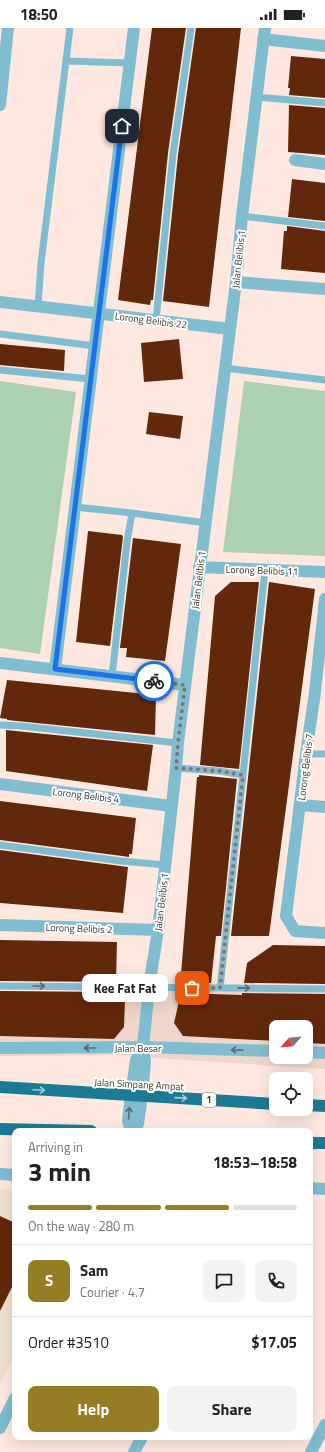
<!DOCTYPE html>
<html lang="en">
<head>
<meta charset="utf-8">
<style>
  :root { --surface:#fff; --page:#f2f2f2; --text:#202124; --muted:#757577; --line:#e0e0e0; --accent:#967d25 }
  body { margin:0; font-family:"Titillium Web",sans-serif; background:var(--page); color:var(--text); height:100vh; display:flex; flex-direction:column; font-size:15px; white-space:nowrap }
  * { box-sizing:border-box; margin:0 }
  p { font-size:13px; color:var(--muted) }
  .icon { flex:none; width:22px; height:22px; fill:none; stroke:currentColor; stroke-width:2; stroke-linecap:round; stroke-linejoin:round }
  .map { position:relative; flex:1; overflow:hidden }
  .side { position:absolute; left:12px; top:1100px; width:301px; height:312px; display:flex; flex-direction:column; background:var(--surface); border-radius:8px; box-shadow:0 4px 16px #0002 }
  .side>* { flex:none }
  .needle { width:26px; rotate:243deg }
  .controls { position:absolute; left:269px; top:992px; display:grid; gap:8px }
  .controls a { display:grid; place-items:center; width:44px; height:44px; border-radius:8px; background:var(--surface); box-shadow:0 4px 16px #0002; font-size:20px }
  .pin { position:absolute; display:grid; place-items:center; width:34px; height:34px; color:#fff; margin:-17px; border-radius:8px; box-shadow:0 2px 6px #0006 }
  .courier { position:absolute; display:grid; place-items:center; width:40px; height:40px; margin:-20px; border:3px solid #1a73e8; border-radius:50%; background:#fff; color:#222; box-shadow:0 1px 5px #0007 }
  .bubble { position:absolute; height:28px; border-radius:8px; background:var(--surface); box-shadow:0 4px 16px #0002; font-size:13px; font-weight:700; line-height:28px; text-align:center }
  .summary em { font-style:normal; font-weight:700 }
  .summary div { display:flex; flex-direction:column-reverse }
  .summary { display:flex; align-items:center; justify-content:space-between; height:68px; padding:0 16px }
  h1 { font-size:26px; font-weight:700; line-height:30px }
  .bar { display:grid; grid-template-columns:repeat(4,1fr); gap:6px 4px; align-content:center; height:48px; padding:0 16px }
  .bar i { height:5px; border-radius:3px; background:var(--line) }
  .bar .selected { background:var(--accent) }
  .bar p { grid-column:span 4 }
  .line { display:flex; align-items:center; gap:10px; padding:0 16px; border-top:1px solid var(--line) }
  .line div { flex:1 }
  .round { display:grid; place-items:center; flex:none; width:42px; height:42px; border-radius:8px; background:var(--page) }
  .cta { display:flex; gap:8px; margin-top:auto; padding:8px 16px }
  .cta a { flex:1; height:46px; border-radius:8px; background:var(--accent); color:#fff; font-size:16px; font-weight:700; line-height:46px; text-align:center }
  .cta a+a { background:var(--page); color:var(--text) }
  .status { display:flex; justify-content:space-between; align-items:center; height:28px; padding:0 20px; background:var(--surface); direction:ltr }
  .status svg { height:11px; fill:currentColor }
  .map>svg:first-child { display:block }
  .commercial { fill:#efd6cd; fill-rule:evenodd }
  .education { fill:#f0e1ce }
  .green { fill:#acd1af }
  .building { fill:#62280c }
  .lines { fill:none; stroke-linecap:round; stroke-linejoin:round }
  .lane { stroke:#80bdd1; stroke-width:7 }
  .street { stroke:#80bdd1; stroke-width:12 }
  .highway { stroke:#1b7a94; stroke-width:12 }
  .oneway { stroke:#5a6b6f }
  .oneway2 { stroke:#a4cad4 }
  .done { stroke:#83736c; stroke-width:4; stroke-dasharray:0 7.2 }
  .route { stroke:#1a73e8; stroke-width:5 }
  .labels { text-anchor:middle; stroke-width:4; stroke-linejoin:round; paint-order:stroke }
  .shield { fill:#fff; stroke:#7a716d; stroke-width:1 }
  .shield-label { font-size:9px; font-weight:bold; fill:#41342e }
  .street-label { font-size:10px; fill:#41342e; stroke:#fff }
</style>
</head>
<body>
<div class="status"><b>18:50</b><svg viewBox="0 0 49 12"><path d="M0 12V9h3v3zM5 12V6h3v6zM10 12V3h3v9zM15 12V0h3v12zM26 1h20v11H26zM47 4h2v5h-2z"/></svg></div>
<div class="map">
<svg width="325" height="1424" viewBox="0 0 325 1424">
  <rect width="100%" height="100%" fill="#fee8e0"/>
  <path class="commercial" d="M 159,960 L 325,965 L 325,1041 L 155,1030 L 127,1027 L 0,1028 L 0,966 L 134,965 ZM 276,999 L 306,999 L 306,1029 L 276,1029 Z"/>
  <path class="education" d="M 0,1161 L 15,1162 L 15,1326 L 0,1356 Z"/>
  <path class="green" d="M 0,353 L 76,364 L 40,626 L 0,620 Z
    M 244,353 L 325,363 L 325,528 L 223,524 Z"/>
  <path class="building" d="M 152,0 L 186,0 L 168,125 L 153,272 L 151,272 L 150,277 L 118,272 Z
    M 196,0 L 241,0 L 209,279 L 163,273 L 178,127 Z
    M 291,28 L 325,31 L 325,70 L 289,67 L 290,60 L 288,60 Z
    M 289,77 L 325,80 L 325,127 L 288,124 Z
    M 292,151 L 325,155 L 325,193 L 288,189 Z
    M 287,198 L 325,203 L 325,245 L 281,241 L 284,203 L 287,203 Z
    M 179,311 L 183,351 L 144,354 L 141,315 Z
    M 0,316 L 65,322 L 64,343 L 0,337 Z
    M 149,384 L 183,388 L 180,411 L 146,406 Z
    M 88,503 L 122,507 L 123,509 L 110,618 L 76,614 Z
    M 133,510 L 181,516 L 165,633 L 126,629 L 127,620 L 120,620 Z
    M 231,554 L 259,554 L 239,741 L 200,737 L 215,568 Z
    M 269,554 L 315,561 L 269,908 L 231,908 Z
    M 7,652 L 156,667 L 155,707 L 7,692 L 7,691 L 0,690 Z
    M 6,702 L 153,717 L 147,763 L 6,743 Z
    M 199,747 L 237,751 L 221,908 L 216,908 L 211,955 L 183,955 L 185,947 L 181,946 L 197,749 L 199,749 Z
    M 0,773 L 136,790 L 132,826 L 129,826 L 129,829 L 122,828 L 0,812 Z
    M 0,822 L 128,839 L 123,885 L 0,875 Z
    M 0,912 L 117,914 L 116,954 L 0,953 Z
    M 273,917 L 325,918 L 325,956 L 244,955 L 247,935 Z
    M 0,963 L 116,964 L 116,971 L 125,972 L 124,999 L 114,1011 L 0,1008 Z
    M 181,965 L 242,967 L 242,965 L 325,966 L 325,1016 L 306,1015 L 306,999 L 276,999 L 276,1013 L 183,1008 L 174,995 Z
    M 0,1188 L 15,1195 L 15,1253 L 0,1283 Z"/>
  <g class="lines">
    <path class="lane" d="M 67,33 L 130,35
      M 256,69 L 325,75
      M 242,188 L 325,198
      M 38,278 L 41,235 L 70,0
      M 156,292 L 173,126 L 191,0
      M 0,306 L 95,318
      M 224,340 L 325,352
      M 0,342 L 90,351
      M 75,479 L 132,485 L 206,495
      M 112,648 L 127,514 L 132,485
      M 0,697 L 21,698 L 178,715
      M 306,726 L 325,726
      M 176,740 L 219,743 L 243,747
      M 0,817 L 121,833 L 166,837
      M 0,958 L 325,961
      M 220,960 L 265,542"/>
    <path class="street" d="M 263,11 L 325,18
      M 0,77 L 8,0
      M 295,132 L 325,136
      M 236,254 L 325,261
      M 0,274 L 230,301
      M 199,539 L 325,544
      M 325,571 L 315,664 L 306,726 L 286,888 L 295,903 L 325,905
      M 0,635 L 185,657
      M 55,641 L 134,0
      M 0,756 L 171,778
      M 300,777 L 325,779
      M 0,897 L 158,902
      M 0,1020 L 143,1019 L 276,1023
      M 306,1024 L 325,1025
      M 131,1103 L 128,1093 L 131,1067 L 136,1032 L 143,1019 L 149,959 L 158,902 L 176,740 L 178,715 L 236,254 L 242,188 L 265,0
      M 133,1103 L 138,1096 L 142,1068 L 145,1034 L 143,1019
      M 0,1146 L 15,1147
      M 310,1160 L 325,1161
      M 0,1400 L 15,1370
      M 134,1424 L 142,1409
      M 311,1424 L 325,1397"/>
    <path class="highway" d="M 0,1059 L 276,1076
      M 306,1077 L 325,1078
      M 0,1101 L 91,1103
      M 310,1115 L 325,1115"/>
  </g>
  <defs><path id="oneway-shaft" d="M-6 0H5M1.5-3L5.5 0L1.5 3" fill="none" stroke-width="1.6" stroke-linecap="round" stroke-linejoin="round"/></defs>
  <g class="oneway">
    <use href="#oneway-shaft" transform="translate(39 958)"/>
    <use href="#oneway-shaft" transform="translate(244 960) rotate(1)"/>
    <use href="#oneway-shaft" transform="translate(90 1020) rotate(180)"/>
    <use href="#oneway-shaft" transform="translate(237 1022) rotate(-178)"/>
    <use href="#oneway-shaft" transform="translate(129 1085) rotate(-85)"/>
  </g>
  <g class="oneway2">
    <use href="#oneway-shaft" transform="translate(39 1062) rotate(3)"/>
    <use href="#oneway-shaft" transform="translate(181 1070) rotate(4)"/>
  </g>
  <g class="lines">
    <path class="done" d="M 154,653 L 185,657 L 178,715 L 176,740 L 219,743 L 243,747 L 220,960 L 192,960"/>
    <path class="route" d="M 122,98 L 55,641 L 154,653"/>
  </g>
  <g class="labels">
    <rect class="shield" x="202" y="1065" width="14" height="14" rx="3"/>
    <g class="shield-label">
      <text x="209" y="1075">1</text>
    </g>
    <g class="street-label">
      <text transform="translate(238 231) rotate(-84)" y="4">Jalan Belibis 1</text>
      <text transform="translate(151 292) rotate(7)" y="4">Lorong Belibis 22</text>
      <text transform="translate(262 542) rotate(2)" y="4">Lorong Belibis 11</text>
      <text transform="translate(198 552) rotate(-83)" y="4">Jalan Belibis 1</text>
      <text transform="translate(305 739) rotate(-83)" y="4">Lorong Belibis 7</text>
      <text transform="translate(86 767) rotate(7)" y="4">Lorong Belibis 4</text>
      <text transform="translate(161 874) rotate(-83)" y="4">Jalan Belibis 1</text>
      <text transform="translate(79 900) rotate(2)" y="4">Lorong Belibis 2</text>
      <text x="138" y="1024">Jalan Besar</text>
      <text transform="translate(139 1056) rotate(3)" y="4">Jalan Simpang Ampat</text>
    </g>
  </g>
</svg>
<div class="controls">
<a><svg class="needle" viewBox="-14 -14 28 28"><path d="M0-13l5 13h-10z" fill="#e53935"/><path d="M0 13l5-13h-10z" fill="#757577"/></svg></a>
<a><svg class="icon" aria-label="locate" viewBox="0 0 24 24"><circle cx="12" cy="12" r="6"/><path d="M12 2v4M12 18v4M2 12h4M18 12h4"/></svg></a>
</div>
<div class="pin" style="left:192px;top:960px;background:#ea580c"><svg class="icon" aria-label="bag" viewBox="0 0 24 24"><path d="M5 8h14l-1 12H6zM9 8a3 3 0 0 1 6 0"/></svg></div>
<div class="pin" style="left:122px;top:98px;background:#1f2937"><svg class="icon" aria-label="home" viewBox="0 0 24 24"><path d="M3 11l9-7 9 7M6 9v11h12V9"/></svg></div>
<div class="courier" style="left:154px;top:653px"><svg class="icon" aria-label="bike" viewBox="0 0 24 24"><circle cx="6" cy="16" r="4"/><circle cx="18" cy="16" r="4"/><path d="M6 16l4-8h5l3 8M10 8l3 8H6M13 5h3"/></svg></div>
<div class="bubble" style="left:82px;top:946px;width:86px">Kee Fat Fat</div>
<section class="side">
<div class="summary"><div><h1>3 min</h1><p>Arriving in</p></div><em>18:53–18:58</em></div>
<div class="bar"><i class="selected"></i><i class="selected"></i><i class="selected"></i><i></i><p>On the way · 280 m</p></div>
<div class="line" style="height:72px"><b class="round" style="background:var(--accent);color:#fff">S</b><div><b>Sam</b><p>Courier · 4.7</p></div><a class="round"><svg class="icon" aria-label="chat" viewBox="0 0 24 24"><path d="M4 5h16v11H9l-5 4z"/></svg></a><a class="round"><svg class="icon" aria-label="phone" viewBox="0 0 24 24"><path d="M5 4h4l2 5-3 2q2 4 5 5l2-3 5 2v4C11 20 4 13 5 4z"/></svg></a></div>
<div class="line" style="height:52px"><div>Order #3510</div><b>$17.05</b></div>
<div class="cta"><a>Help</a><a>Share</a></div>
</section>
</div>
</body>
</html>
